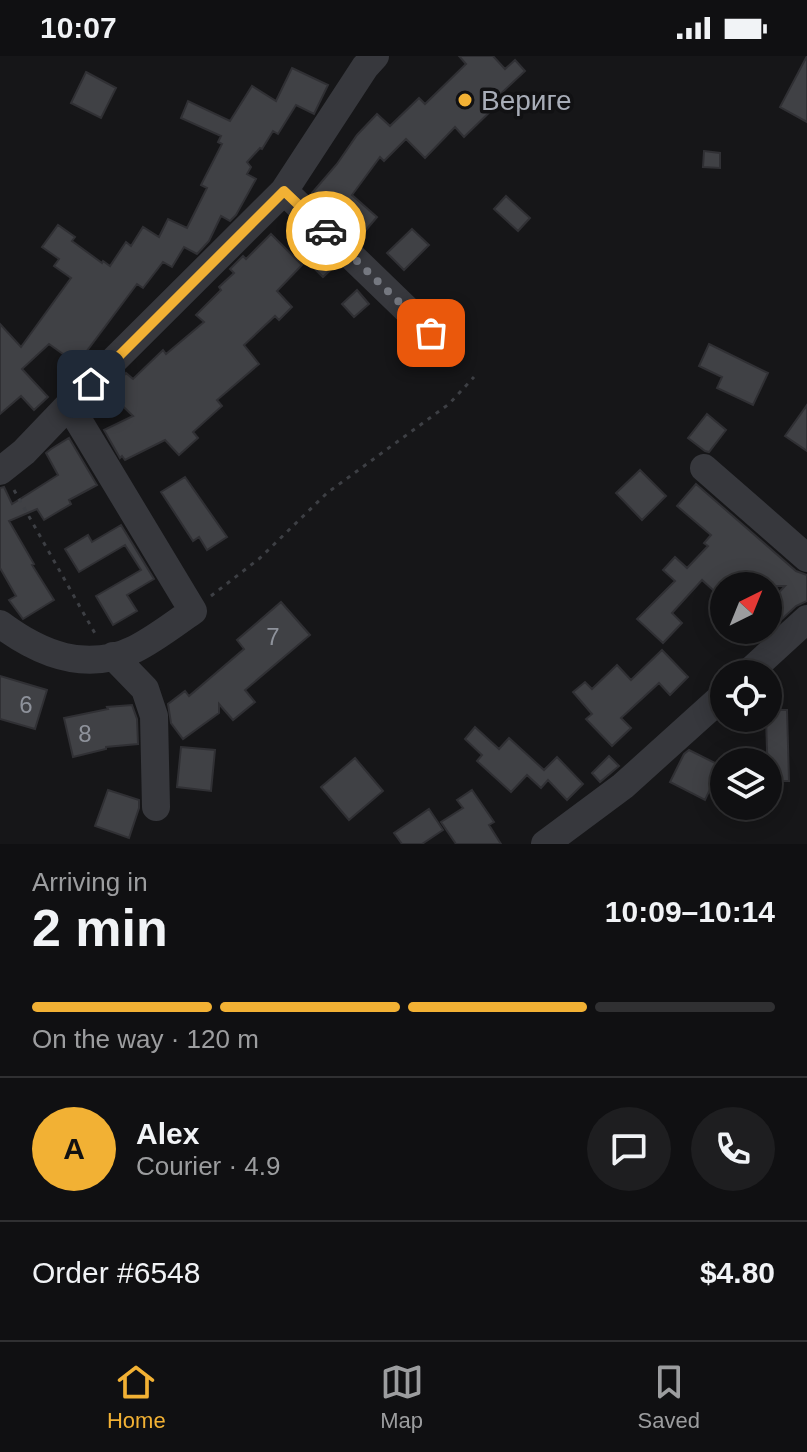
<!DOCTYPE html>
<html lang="en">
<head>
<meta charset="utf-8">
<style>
  :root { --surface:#101012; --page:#1e1e20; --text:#f1f3f6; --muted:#9c9d9f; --line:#303032; --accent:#f2b134 }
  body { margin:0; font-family:Arial,sans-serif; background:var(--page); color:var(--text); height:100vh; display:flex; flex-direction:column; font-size:30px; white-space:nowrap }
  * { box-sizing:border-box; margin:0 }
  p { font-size:26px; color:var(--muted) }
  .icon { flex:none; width:44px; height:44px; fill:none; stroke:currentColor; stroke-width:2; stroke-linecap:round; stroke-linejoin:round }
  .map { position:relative; height:788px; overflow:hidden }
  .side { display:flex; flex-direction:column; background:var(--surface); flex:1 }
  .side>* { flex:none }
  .needle { width:52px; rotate:43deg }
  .controls { position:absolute; left:710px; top:516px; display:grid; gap:16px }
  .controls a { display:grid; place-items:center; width:72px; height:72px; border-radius:50%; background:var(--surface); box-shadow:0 4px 20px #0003,0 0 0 2px var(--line); font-size:40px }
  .pin { position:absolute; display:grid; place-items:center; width:68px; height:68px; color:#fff; margin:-34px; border-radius:16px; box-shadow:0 4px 12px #0006 }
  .courier { position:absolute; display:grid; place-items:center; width:80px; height:80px; margin:-40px; border:6px solid #f2b134; border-radius:50%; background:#fff; color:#222; box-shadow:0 2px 10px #0007 }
  .summary em { font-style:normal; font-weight:800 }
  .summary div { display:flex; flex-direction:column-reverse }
  .summary { display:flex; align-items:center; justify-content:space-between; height:136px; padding:0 32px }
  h1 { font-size:52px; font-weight:800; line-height:60px }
  .bar { display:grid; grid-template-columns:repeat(4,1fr); gap:12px 8px; align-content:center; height:96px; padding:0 32px }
  .bar i { height:10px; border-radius:6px; background:var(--line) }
  .bar .on { background:var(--accent) }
  .bar p { grid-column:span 4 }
  .line { display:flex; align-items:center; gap:20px; padding:0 32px; border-top:2px solid var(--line) }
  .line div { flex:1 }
  .round { display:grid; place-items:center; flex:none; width:84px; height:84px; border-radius:42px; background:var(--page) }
  .status { display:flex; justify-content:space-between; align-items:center; height:56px; padding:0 40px; background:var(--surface); direction:ltr }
  .status svg { height:22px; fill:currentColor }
  .tabs { display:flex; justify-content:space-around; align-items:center; height:112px; border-top:2px solid var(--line); background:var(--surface); font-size:22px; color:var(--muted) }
  .tabs a { display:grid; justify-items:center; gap:4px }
  .tabs .on { color:var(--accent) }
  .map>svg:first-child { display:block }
  .building { fill:#404145; stroke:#303034; stroke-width:2 }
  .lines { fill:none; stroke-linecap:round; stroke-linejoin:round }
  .path { stroke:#3d3f44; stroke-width:3; stroke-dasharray:4 6; stroke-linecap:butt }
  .minor { stroke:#37383d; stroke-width:28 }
  .done { stroke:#757880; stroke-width:8; stroke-dasharray:0 14.4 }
  .route { stroke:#f2b134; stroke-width:10 }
  .poi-dot { fill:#f2b134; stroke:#111113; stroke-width:3 }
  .labels { text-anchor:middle; stroke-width:7; stroke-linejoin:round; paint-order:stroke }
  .number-label { font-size:24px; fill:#8e929b }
  .poi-label { font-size:28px; fill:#a8adb8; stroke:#111113; text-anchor:start }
</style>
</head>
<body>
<div class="status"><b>10:07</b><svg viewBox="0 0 49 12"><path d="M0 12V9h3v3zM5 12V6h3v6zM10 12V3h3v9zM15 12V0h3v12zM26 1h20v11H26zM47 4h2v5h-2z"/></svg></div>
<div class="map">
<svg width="807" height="788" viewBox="0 0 807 788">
  <rect width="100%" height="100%" fill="#161618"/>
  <path class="building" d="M 459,0 L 493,0 L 505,13 L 515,4 L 525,15 L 495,43 L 499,47 L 464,81 L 455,71 L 425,102 L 406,83 L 384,105 L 380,101 L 352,139 L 377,161 L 366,174 L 341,153 L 337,158 L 312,137 L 337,108 L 357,79 L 377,58 L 390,70 L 419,42 L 425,48 L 466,8 Z
    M 807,0 L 807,66 L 780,51 Z
    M 292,12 L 328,29 L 314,58 L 296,49 L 278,78 L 273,75 L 262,93 L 260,92 L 247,106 L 251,111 L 247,118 L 256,123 L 236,159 L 230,165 L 221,160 L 209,185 L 197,198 L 184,191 L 172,211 L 163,206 L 143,232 L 137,228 L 77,308 L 49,288 L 22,313 L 48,341 L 34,354 L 21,340 L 0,358 L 0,268 L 21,291 L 71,222 L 54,210 L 59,203 L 42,191 L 58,169 L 75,181 L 72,185 L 102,207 L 103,205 L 110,210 L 126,186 L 131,190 L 143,171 L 159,181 L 168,163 L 187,172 L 207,132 L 201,129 L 222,88 L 218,86 L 221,80 L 181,62 L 188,45 L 230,65 L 252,30 L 276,45 Z
    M 86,16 L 116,32 L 101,62 L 71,47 Z
    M 704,95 L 720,97 L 720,112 L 703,111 Z
    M 506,140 L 530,162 L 518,175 L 494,153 Z
    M 412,173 L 429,189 L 404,214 L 387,197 Z
    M 271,178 L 302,209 L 277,235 L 292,251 L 279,264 L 275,260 L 244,289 L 259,308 L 217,344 L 222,350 L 193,376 L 198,382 L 179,399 L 165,384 L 125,404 L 122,400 L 120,402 L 104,374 L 133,360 L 108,336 L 126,317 L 133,323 L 163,294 L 166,298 L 204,266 L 196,259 L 221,234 L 219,231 L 234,217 L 230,213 L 243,200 L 246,203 Z
    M 311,185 L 336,209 L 323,221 L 299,197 Z
    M 357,234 L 369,248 L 354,261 L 342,248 Z
    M 709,288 L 768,317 L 753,349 L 717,332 L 722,321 L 699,310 Z
    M 807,349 L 807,395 L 785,380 Z
    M 707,358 L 726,374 L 709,396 L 705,395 L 688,382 Z
    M 69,382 L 97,429 L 69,444 L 71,448 L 44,464 L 37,453 L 9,465 L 34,508 L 32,509 L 54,544 L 23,563 L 9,544 L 16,540 L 0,512 L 0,432 L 4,431 L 12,448 L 58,419 L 46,397 L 51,393 Z
    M 640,414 L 666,440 L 642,464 L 616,437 Z
    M 185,421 L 227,481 L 207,494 L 199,481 L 193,485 L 161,436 Z
    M 696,428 L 796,515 L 807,519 L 807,545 L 796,550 L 768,576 L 768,548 L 785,530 L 724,530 L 724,544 L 702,524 L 672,557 L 682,567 L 663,587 L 637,563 L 675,525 L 663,514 L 675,501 L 687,512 L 708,490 L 704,487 L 711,479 L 677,450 Z
    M 121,469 L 154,523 L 127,539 L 137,555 L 113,569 L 96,540 L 141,514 L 125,489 L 79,516 L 65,493 L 88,479 L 92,486 Z
    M 281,546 L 310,579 L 245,634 L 255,646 L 233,664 L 219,648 L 219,657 L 183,683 L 171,667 L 168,648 L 185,635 L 189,640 L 244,593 L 237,584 Z
    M 662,594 L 688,621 L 670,639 L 659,627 L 621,662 L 631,672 L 612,690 L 586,663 L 592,658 L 573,636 L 585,626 L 592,633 L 617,609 L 631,624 Z
    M 0,620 L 47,634 L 35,673 L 0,663 Z
    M 132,649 L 137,663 L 138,688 L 106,691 L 106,693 L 73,701 L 64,662 L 108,653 L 107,651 Z
    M 768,654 L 787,654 L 789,725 L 768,725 L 766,662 L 768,662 Z
    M 475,671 L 499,693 L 509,682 L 544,714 L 557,701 L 583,728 L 567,744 L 548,724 L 541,732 L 527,719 L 511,736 L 477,705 L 482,699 L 465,683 Z
    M 181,691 L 215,694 L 211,735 L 177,731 Z
    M 689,694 L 721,710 L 705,744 L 670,726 L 684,698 Z
    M 609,700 L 619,710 L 600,726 L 592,717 Z
    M 355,702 L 383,735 L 349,764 L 321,731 Z
    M 108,734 L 139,744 L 139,752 L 129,782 L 95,770 Z
    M 472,734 L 494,766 L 489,769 L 501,788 L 456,788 L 441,766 L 463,752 L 457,744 Z
    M 429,753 L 443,774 L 422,788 L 402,788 L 394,777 Z"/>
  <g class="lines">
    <path class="path" d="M 14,434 L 97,581
      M 211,540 L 260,502 L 327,437 L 449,348 L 474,321"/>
    <path class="minor" d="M 284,135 L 431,277
      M 704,412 L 807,502
      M 0,415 L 24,396 L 69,349 L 284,135 L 365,11 L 375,0
      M 0,568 C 40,598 86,617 135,593 C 155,583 174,568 193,555 L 69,349
      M 113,600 L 145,633 L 154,660 L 156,751
      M 747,618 L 807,563
      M 545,788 L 623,730 L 724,639"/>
  </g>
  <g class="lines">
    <path class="done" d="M 326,175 L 431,277"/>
    <path class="route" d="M 91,328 L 284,135 L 326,175"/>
  </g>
  <circle class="poi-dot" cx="465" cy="44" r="8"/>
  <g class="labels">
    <g class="number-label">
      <text x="273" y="589">7</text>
      <text x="26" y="657">6</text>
      <text x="85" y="686">8</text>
    </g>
    <g class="poi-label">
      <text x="481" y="54">Вериге</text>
    </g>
  </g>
</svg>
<div class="controls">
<a><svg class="needle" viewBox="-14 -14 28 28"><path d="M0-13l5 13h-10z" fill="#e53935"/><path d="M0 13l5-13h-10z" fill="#9c9d9f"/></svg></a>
<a><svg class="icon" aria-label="locate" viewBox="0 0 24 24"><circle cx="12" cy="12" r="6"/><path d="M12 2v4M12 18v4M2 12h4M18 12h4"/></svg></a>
<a><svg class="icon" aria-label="layers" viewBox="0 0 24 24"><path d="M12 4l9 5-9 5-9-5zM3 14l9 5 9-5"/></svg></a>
</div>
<div class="pin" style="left:431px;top:277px;background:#ea580c"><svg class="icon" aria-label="bag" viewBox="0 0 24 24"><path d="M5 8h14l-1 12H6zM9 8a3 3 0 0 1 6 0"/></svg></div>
<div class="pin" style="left:91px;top:328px;background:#1f2937"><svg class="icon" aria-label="home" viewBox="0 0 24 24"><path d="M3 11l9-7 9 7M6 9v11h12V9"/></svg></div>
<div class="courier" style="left:326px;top:175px"><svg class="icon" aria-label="car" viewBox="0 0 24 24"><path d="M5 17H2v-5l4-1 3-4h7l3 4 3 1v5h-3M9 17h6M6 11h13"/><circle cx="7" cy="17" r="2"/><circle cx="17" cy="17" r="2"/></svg></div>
</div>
<section class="side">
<div class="summary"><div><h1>2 min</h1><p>Arriving in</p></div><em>10:09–10:14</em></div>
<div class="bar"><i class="on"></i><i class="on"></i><i class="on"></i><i></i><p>On the way · 120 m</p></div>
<div class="line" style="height:144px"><b class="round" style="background:var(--accent);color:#111">A</b><div><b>Alex</b><p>Courier · 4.9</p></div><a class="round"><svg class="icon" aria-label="chat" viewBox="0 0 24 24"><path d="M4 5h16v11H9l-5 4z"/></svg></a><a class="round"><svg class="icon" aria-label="phone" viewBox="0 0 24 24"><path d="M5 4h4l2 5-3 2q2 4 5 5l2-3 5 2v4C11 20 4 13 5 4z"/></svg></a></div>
<div class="line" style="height:104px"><div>Order #6548</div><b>$4.80</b></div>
</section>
<nav class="tabs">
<a class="on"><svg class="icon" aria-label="home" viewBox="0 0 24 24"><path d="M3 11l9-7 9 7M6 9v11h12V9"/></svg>Home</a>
<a><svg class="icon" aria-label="map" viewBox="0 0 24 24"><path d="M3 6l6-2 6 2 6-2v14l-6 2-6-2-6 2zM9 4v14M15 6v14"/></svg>Map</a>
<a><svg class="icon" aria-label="saved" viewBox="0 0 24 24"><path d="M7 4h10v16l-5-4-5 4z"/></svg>Saved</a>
</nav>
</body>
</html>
